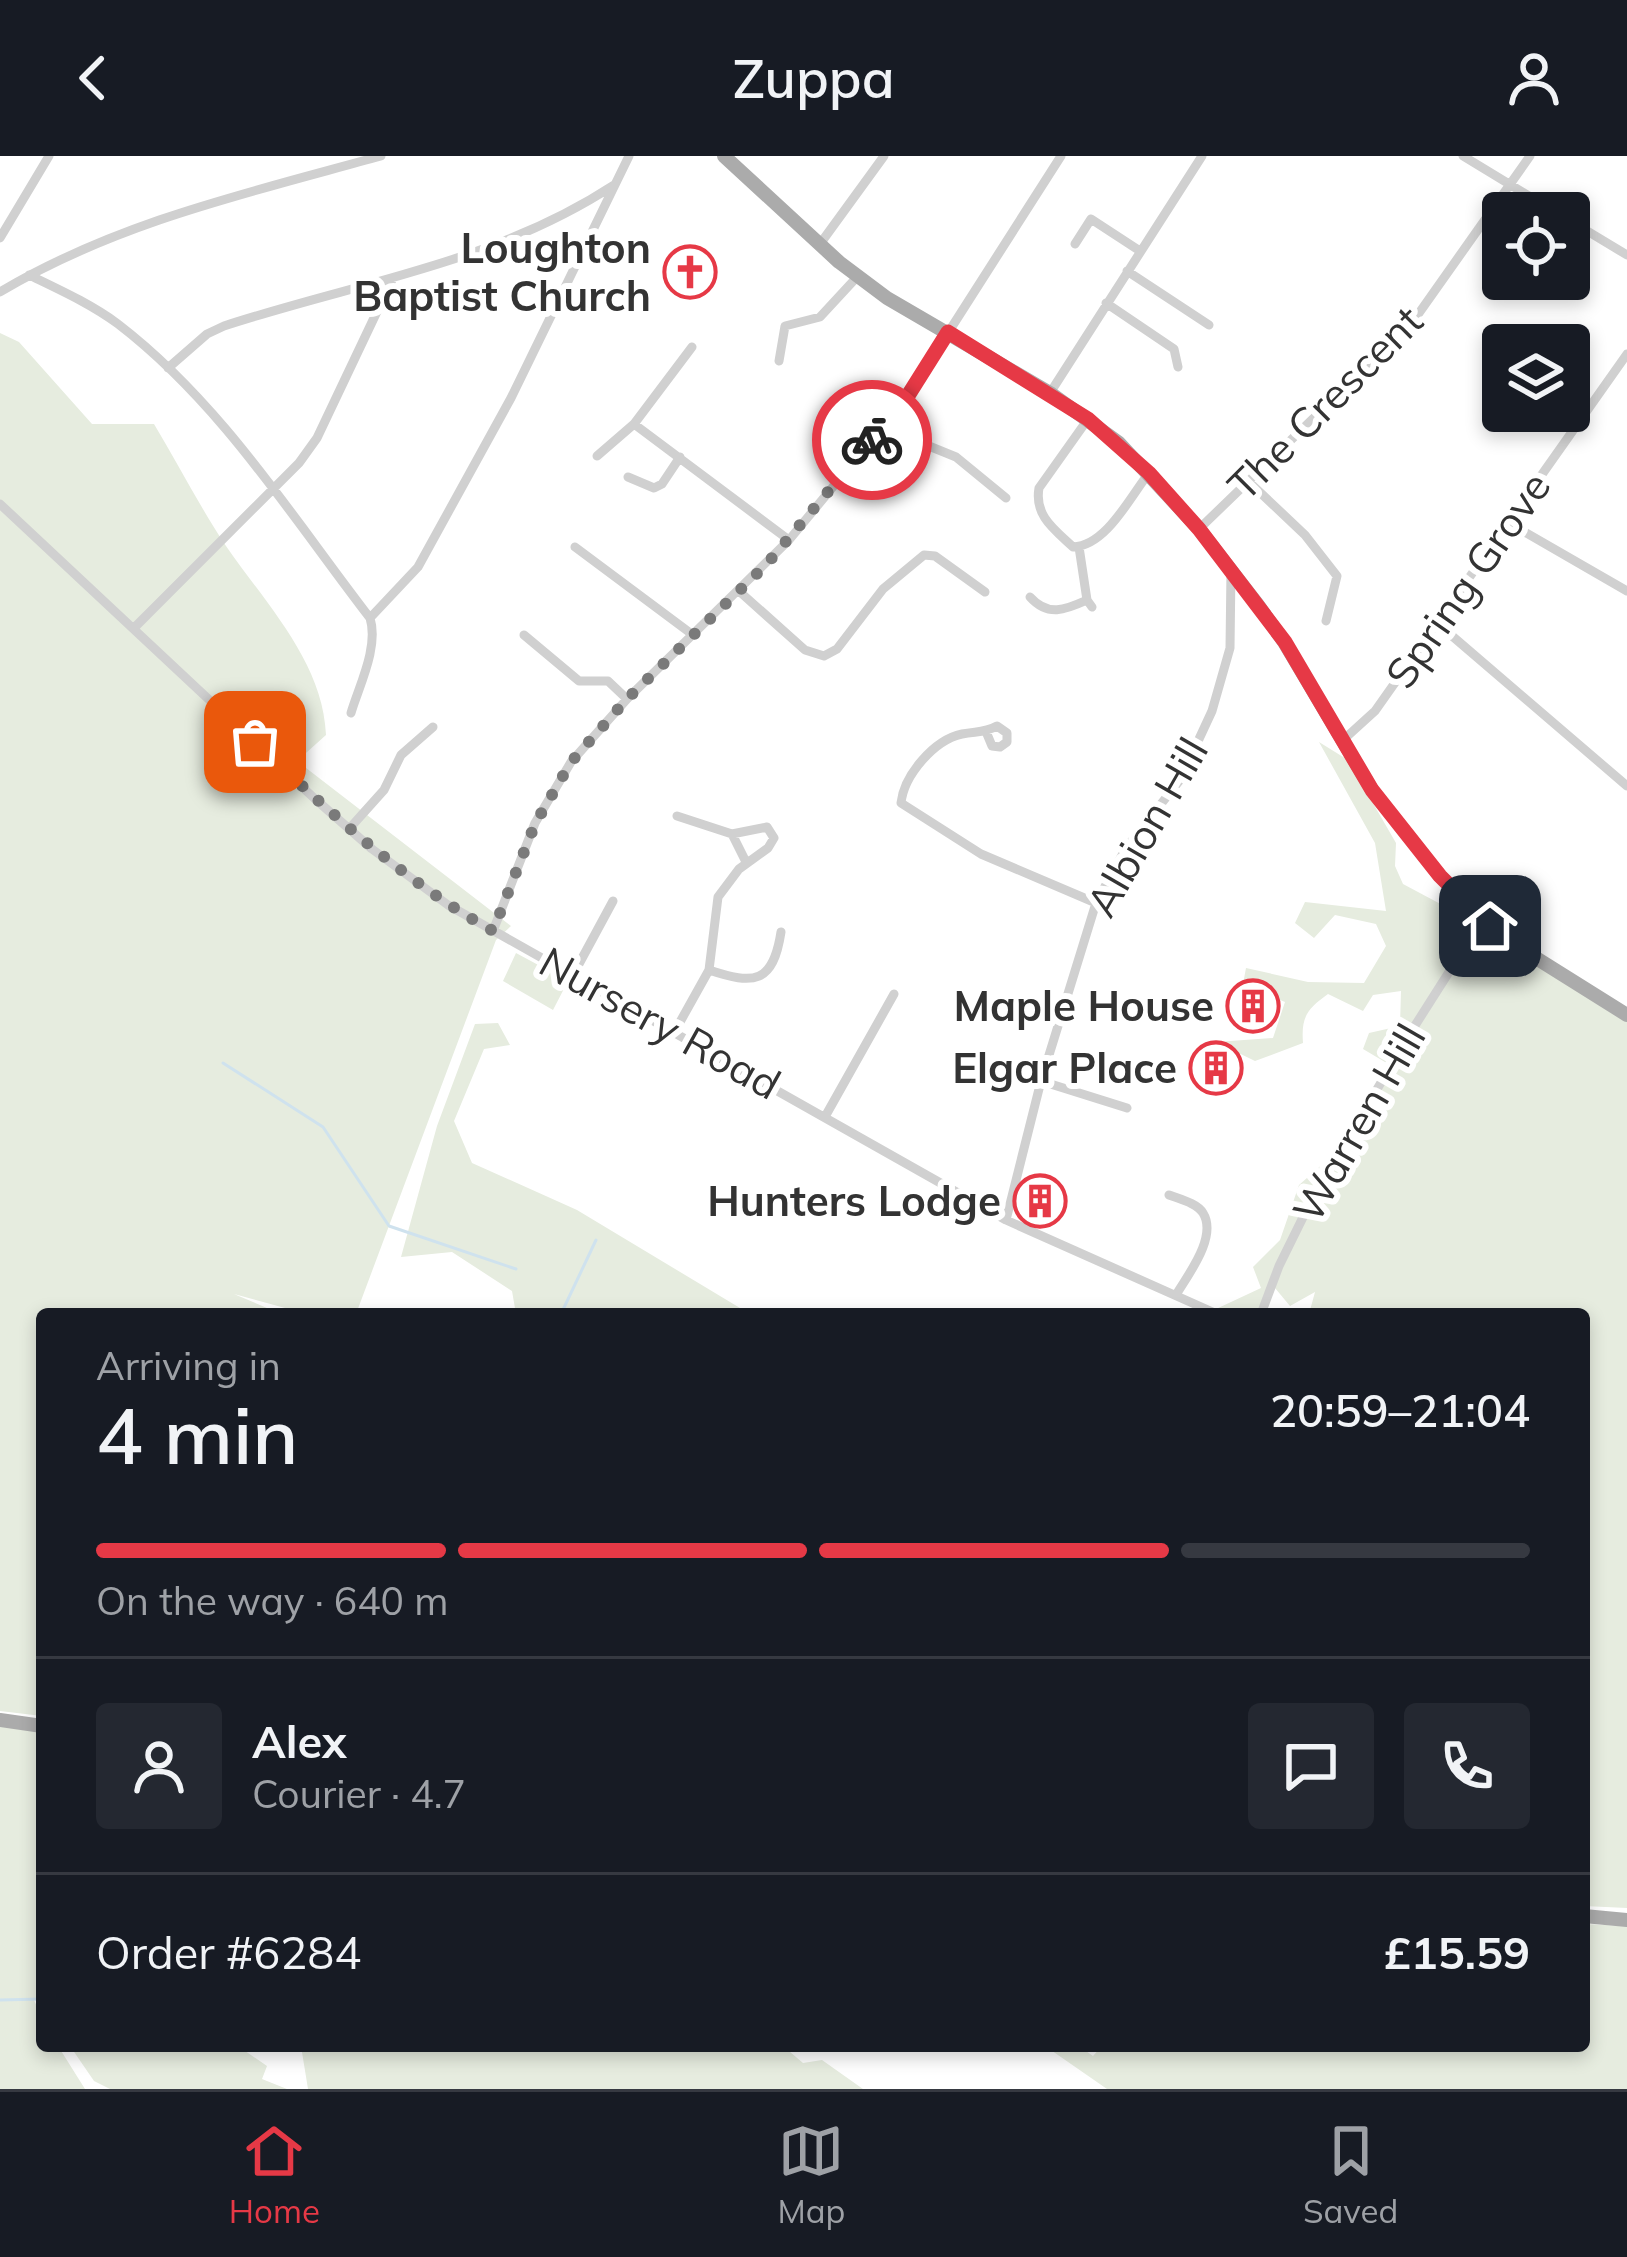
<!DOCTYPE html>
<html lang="en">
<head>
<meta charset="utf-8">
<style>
  :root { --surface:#171b24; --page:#242831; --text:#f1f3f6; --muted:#9ea1a6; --line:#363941; --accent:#e63946 }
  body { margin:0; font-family:Mulish,sans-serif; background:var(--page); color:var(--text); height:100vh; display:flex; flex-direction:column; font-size:45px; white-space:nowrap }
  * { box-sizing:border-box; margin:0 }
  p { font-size:39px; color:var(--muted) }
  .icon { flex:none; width:66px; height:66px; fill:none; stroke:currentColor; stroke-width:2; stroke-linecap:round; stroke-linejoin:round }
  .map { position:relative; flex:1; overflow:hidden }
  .details { position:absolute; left:36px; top:1152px; width:1554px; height:744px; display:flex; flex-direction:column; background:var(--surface); border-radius:12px; box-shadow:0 6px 18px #0003 }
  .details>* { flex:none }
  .tools { position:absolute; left:1482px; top:36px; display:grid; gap:24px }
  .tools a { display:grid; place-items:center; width:108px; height:108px; border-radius:12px; background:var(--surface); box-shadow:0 6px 18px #0003; font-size:60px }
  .pin { position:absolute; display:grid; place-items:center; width:102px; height:102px; color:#fff; margin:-51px; border-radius:24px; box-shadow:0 6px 18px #0006 }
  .courier { position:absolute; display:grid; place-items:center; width:120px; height:120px; margin:-60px; border:9px solid #e63946; border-radius:50%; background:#fff; color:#222; box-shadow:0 3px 15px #0007 }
  .headline em { font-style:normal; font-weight:600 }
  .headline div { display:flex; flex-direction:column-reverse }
  .headline { display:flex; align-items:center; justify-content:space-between; height:204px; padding:0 60px }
  h1 { font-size:78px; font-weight:600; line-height:90px }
  .bar { display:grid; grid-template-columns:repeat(4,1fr); gap:18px 12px; align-content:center; height:144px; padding:0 60px }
  .bar i { height:15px; border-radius:9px; background:var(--line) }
  .bar .current { background:var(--accent) }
  .bar p { grid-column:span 4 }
  .line { display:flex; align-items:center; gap:30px; padding:0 60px; border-top:3px solid var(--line) }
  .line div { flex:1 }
  .round { display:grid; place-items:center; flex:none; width:126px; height:126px; border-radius:12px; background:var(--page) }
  header { display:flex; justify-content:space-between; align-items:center; height:156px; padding:0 60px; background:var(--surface); font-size:54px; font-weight:600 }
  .menu { display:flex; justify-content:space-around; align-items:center; height:168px; border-top:3px solid var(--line); background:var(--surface); font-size:33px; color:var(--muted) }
  .menu a { display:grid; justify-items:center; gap:6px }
  .menu .current { color:var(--accent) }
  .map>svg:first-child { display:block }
  .green { fill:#e6ecdf }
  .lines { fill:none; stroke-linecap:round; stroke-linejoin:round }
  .stream { stroke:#cfe2ee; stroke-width:3 }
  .minor { stroke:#d0d0d0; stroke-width:9 }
  .primary { stroke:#ababab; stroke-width:14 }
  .done { stroke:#7a7a7a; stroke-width:12; stroke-dasharray:0 21.6 }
  .route { stroke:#e63946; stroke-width:15 }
  .labels { text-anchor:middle; stroke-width:12; stroke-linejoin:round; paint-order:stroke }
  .poi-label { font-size:42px; font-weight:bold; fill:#333; stroke:#fff; text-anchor:end }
  .street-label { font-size:42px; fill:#333; stroke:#fff }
</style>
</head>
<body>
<header><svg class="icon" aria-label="back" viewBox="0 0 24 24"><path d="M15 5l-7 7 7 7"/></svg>Zuppa<svg class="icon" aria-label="person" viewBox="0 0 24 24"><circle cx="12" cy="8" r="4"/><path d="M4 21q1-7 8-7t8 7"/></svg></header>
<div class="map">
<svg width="1627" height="1933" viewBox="0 0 1627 1933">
  <rect width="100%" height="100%" fill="#fff"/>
  <path class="green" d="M 0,177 L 19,186 L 92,268 L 154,268 C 178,308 200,351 226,390 C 266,448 323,506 326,579 L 297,605 L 511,770 L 496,784 L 356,1158 L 307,1158 L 234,1138 L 281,1158 L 42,1158 L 42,1560 L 0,1555 Z
    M 1319,586 L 1348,604 L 1396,687 L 1395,710 L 1403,728 L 1463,760 L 1463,787 L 1453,807 L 1475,781 L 1492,778 L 1627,865 L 1627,1752 L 1584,1750 L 1584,1158 L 1309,1158 L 1315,1136 L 1290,1150 L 1275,1132 L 1263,1153 L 1228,1158 L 1216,1153 L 1261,1132 L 1253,1111 L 1280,1084 L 1299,1029 L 1360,975 L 1390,909 L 1363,893 L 1369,877 L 1400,870 L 1401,835 L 1373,839 L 1363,855 L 1328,838 C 1307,853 1301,861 1303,887 L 1255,905 L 1216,886 L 1273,882 L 1285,846 L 1243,828 L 1246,812 L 1308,826 L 1364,827 L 1386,790 L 1376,768 L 1335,759 L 1314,782 L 1295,767 L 1305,746 L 1386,755 L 1375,687 Z
    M 516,797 L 568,825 L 553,854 L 503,825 Z
    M 498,867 L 510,889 L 484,893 L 454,965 L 472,1007 L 577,1054 L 750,1158 L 516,1158 L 512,1135 L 452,1096 L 401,1101 L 437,970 L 475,868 Z
    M 0,1570 L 42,1576 L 42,1842 L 34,1844 L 42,1862 L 42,1890 L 58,1890 L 85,1933 L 0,1933 Z
    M 1584,1768 L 1627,1770 L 1627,1933 L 1107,1933 L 1045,1890 L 1079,1890 L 1093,1900 L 1102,1890 L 1584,1890 Z
    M 70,1890 L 238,1890 L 267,1910 L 262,1923 L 287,1933 L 110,1933 L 94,1925 Z
    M 301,1890 L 783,1890 L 803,1907 L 822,1904 L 863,1933 L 308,1933 Z"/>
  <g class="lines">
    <path class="stream" d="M 223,907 L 323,971 L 389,1070 L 516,1113
      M 561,1158 L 596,1084
      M 0,1844 L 42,1843"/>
    <path class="minor" d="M 1463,0 L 1557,57
      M 1569,64 L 1627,99
      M 0,82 L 49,0
      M 820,88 L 884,0
      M 1075,88 L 1091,63 L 1140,95
      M 1127,115 L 1209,169
      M 29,119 C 60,134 91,148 118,168 C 221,247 292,361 370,462 C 379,491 359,530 351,557
      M 0,136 C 117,66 251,36 381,0
      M 1106,147 L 1174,193 L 1178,211
      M 692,191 L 634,268 L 789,384
      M 779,205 L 785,170 L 820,161 L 857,121
      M 168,212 L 207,178 L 224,170 C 358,126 493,108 614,29
      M 1050,237 L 1202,0
      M 888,262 L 924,288 L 956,301 L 1006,342
      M 1088,263 L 1039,332 C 1034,360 1055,374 1073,391 C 1106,390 1130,341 1149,317
      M 834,280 L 852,267 L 875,280
      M 597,300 L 634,268
      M 628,321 L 654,332 L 662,328 L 680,301
      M 1249,326 L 1305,379 L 1337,420 L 1326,465
      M 0,348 L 314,642 L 372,693 L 448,749 L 1006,1064 L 1217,1158
      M 1509,367 L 1627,435
      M 1199,373 L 1412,167 L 1530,0
      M 575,391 L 693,479
      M 1079,391 L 1087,444 L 1092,451
      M 740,436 L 805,494 L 824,500 L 837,493 L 883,433 L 924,399 L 935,400 L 985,436
      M 1030,441 C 1048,461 1065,454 1087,444
      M 370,462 L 418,411 L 511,242 L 629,0
      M 1437,467 L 1627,630
      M 135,471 L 299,307 L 317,282 L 392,124
      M 524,479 L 579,525 L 608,525 L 627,543
      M 987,578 L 992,590 L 1000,591 L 1007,586 L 1007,577 L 997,570 C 984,577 977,575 962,578 C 934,584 904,619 901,647 L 981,698 L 1096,747
      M 1342,585 L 1375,555 L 1627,198
      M 349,673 L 384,634 L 401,599 L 433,571
      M 732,678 L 746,706
      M 493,775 L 535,667 L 571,606 L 627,543 L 789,384 L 875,280 L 909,238 L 1061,0
      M 709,814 C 754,829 773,828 781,776
      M 573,819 L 613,745
      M 675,875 L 709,814 L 718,741 L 739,713 L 768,692 L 774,682 L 767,671 L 732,678 L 677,660
      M 1041,925 L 1127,952
      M 826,959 L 894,838
      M 1169,1039 C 1179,1043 1197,1047 1203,1057 C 1218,1081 1187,1120 1176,1139
      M 1006,1064 L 1041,925 L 1096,747 L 1126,692 L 1180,624 L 1212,555 L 1230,492 L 1231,414
      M 1261,1158 L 1279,1110 L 1310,1047 L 1409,879 L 1470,783 L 1473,753"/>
    <path class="primary" d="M 724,0 L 839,106 L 887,142 L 1050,237 L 1119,287 L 1199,373 L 1258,449 L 1284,486 L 1372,634 L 1440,720 L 1504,782 L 1627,859
      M 0,1564 L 42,1570
      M 1584,1760 L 1627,1764"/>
  </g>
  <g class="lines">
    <path class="done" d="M 255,586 C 330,656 403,725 493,775 L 535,668 L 571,606 L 627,543 L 765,410 L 872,284"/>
    <path class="route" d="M 872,284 L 909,238 L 948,176 L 1088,263 L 1149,317 L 1199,373 L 1285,486 L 1372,634 L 1440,720 L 1490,770"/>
  </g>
  <defs>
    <g id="church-ring" transform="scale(2.7)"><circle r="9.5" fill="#fff" stroke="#e63946" stroke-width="1.5"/><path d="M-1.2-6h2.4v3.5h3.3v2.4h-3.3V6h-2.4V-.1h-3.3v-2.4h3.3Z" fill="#e63946"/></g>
    <g id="building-ring" transform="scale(2.7)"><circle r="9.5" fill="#fff" stroke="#e63946" stroke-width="1.5"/><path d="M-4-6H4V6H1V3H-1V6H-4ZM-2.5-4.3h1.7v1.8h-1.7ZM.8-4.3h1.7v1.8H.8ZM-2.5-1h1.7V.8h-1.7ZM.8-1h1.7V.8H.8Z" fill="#e63946"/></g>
  </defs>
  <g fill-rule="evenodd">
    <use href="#church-ring" x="690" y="116"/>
    <use href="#building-ring" x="1253" y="850"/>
    <use href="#building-ring" x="1216" y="912"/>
    <use href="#building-ring" x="1040" y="1045"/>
  </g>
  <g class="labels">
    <g class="poi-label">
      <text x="651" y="107">Loughton<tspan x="651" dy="48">Baptist Church</tspan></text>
      <text x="1214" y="865">Maple House</text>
      <text x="1177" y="927">Elgar Place</text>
      <text x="1001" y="1060">Hunters Lodge</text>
    </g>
    <g class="street-label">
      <text transform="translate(1325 247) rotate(-45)" y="15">The Crescent</text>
      <text transform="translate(1468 424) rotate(-55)" y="15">Spring Grove</text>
      <text transform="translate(1147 671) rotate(-60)" y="15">Albion Hill</text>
      <text transform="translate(660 867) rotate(29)" y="15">Nursery Road</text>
      <text transform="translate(1359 967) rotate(-60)" y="15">Warren Hill</text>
    </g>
  </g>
</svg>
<div class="tools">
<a><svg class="icon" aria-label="locate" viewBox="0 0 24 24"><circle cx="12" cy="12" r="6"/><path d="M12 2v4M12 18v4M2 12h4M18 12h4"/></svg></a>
<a><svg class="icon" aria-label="layers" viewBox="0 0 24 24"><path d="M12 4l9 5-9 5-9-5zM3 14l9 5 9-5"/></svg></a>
</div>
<div class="pin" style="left:255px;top:586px;background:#ea580c"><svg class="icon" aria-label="bag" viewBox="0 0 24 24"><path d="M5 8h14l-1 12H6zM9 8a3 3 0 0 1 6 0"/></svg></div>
<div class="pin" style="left:1490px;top:770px;background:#1f2937"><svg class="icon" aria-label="home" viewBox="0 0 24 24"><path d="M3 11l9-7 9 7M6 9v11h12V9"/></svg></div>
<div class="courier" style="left:872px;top:284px"><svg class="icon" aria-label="bike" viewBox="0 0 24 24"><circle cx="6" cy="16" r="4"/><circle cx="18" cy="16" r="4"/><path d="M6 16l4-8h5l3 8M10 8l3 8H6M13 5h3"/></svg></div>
<section class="details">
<div class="headline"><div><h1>4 min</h1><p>Arriving in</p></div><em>20:59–21:04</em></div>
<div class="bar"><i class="current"></i><i class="current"></i><i class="current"></i><i></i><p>On the way · 640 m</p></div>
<div class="line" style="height:216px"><a class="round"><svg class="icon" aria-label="person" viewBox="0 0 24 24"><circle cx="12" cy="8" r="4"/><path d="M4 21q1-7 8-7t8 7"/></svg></a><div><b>Alex</b><p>Courier · 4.7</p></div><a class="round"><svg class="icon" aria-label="chat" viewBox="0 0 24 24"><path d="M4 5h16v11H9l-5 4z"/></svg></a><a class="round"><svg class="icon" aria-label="phone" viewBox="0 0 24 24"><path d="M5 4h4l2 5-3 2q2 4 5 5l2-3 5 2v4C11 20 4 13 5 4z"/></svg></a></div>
<div class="line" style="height:156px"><div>Order #6284</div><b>£15.59</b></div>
</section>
</div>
<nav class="menu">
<a class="current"><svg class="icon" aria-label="home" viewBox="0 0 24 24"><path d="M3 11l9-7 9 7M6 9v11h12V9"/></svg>Home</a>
<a><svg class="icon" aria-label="map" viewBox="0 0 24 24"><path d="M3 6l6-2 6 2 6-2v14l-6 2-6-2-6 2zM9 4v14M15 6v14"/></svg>Map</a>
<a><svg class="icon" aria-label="saved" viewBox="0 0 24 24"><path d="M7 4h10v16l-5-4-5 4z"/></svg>Saved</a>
</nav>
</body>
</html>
